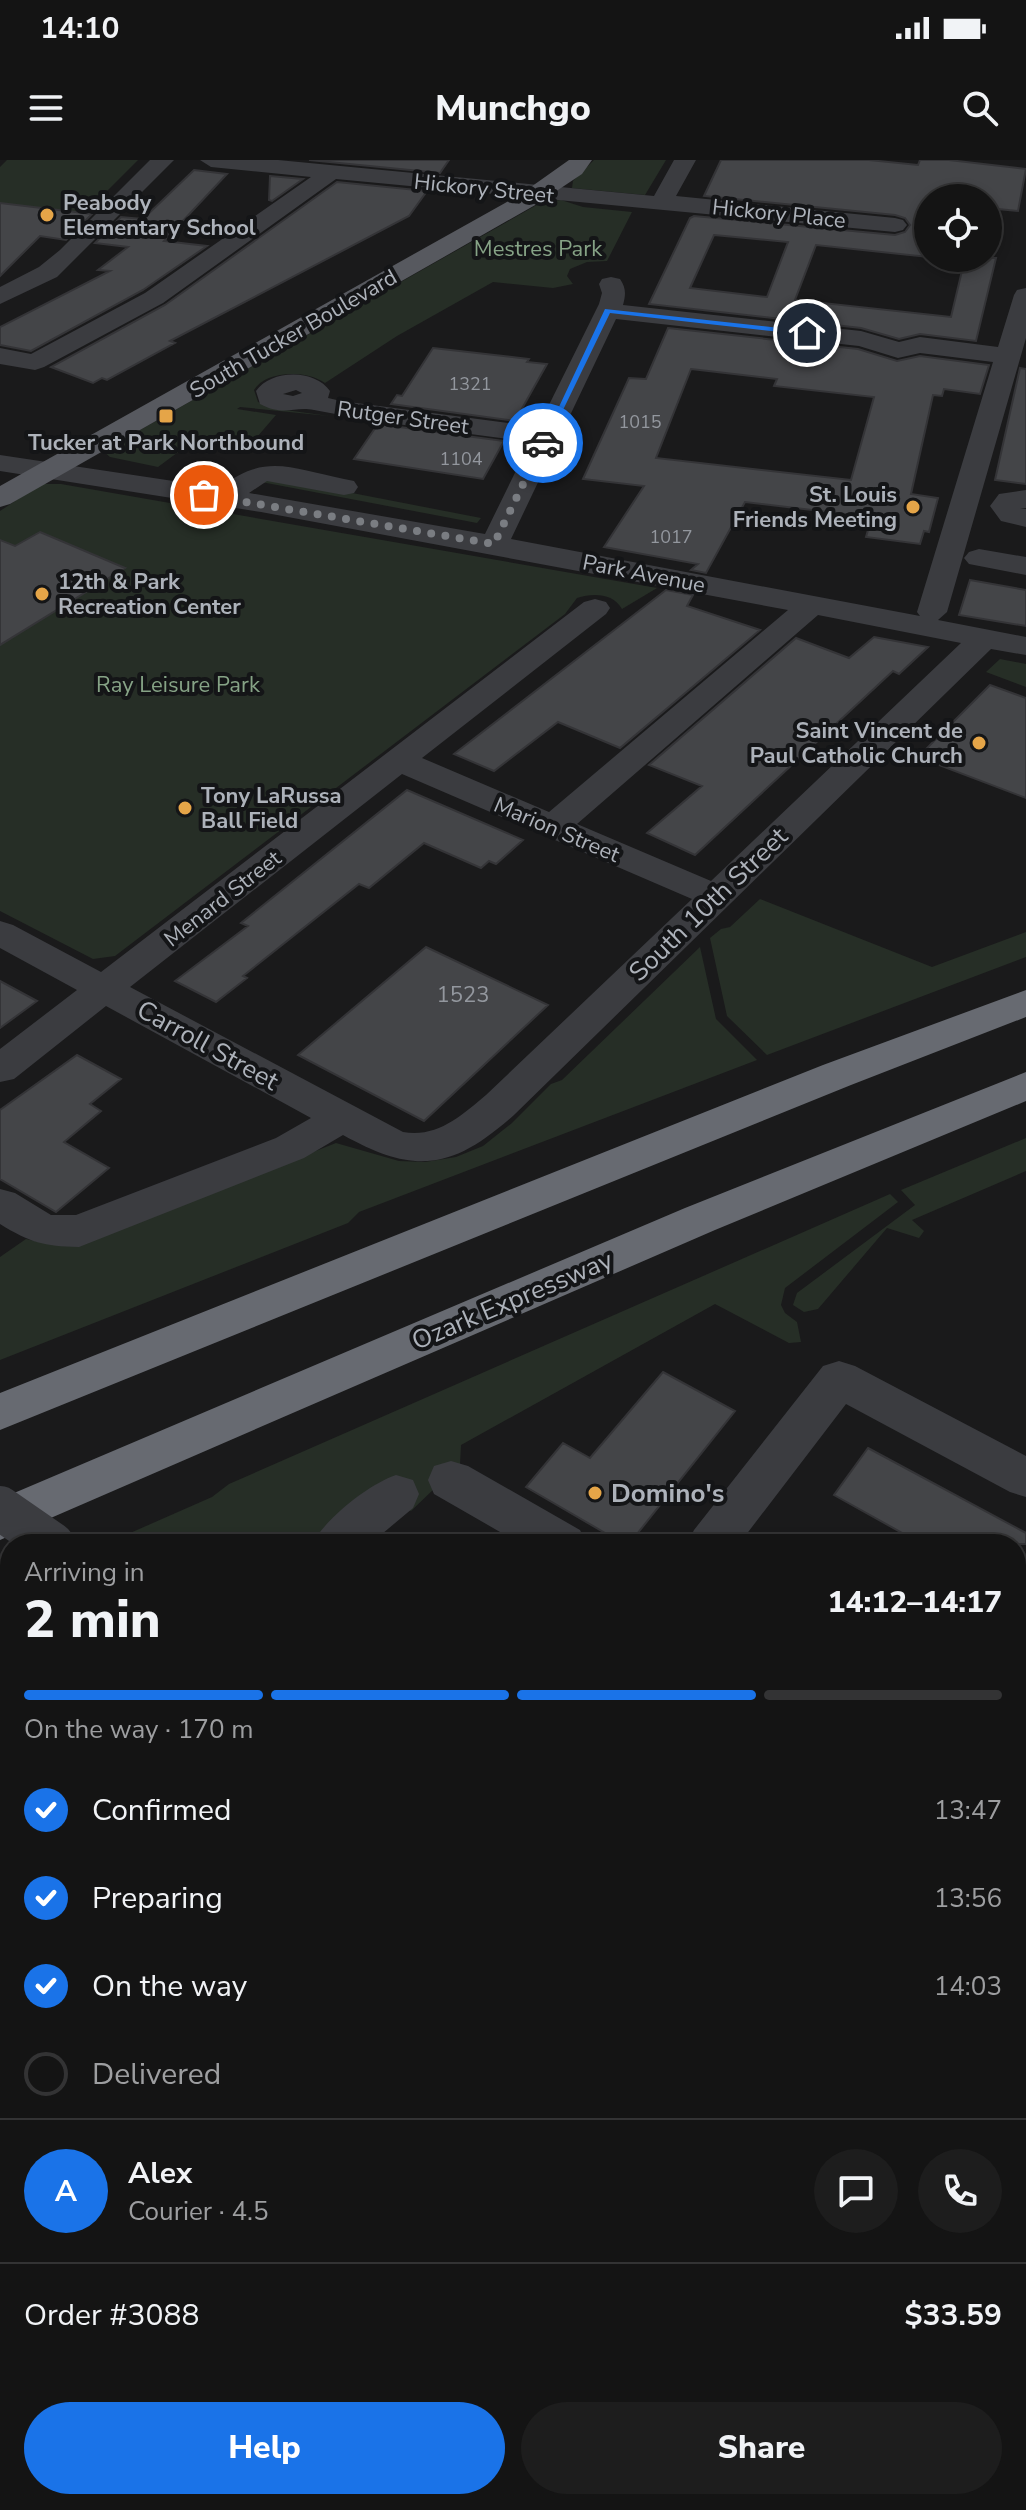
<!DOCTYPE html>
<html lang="en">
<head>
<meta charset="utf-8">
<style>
  :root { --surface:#141414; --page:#1d1d1d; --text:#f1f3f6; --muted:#9d9ea0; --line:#333334; --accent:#1a73e8 }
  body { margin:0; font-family:"Nunito Sans",sans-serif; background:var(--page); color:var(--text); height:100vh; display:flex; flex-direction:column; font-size:30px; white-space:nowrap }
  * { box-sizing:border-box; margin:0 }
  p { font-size:26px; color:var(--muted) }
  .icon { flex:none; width:44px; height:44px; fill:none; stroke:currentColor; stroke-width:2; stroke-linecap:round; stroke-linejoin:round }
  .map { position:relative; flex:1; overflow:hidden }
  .sheet { position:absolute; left:0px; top:1374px; width:1026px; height:976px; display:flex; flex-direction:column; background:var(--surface); border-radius:32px 32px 0 0; box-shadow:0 4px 12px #0003,0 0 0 2px var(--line) }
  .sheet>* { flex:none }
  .fabs { position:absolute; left:914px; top:24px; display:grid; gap:16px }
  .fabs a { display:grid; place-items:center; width:88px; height:88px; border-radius:50%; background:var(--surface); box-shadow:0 4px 12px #0003,0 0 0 2px var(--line); font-size:40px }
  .pin { position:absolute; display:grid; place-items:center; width:68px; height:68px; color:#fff; margin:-34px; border:4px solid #fff; border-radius:50%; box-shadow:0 2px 8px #0007 }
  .courier { position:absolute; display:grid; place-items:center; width:80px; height:80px; margin:-40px; border:6px solid #1a73e8; border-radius:50%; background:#fff; color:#222; box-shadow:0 2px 10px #0007 }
  .summary em { font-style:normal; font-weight:800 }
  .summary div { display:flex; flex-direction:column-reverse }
  .summary { display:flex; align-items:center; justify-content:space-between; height:136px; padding:0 24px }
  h1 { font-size:52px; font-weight:800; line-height:60px }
  .bar { display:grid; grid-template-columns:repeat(4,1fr); gap:12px 8px; align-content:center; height:96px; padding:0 24px }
  .bar i { height:10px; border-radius:6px; background:var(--line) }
  .bar .active { background:var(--accent) }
  .bar p { grid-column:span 4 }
  .line { display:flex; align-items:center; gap:20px; padding:0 24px; border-top:2px solid var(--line) }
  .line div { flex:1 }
  .round { display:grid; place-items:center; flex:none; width:84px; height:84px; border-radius:42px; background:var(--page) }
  ol { padding:0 24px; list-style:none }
  li { display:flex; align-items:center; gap:24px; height:88px }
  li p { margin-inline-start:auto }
  li .icon { padding:8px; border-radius:50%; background:var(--accent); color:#fff; stroke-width:4 }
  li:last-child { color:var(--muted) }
  li i { width:44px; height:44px; border:4px solid var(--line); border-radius:50% }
  .button { display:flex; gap:16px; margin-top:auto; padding:16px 24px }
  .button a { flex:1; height:92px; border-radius:48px; background:var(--accent); color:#fff; font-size:32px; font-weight:800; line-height:92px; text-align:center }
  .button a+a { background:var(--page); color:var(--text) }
  .status { display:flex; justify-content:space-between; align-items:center; height:56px; padding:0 40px; background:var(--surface); direction:ltr }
  .status svg { height:22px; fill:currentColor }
  header { display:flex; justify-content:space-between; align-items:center; height:104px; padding:0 24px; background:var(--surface); font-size:36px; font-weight:800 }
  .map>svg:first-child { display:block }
  .green { fill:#262e26 }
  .building { fill:#444548; stroke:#343437; stroke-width:2; fill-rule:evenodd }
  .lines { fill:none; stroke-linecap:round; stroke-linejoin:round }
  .minor { fill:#3b3c40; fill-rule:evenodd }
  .major { fill:#57595f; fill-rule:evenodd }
  .highway { fill:#676a71; fill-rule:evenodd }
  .minor-bridge { stroke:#3b3c40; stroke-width:44 }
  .route { fill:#1a73e8 }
  .done { stroke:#7a7d82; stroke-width:8; stroke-dasharray:0 14.4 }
  .poi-dot { fill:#e5a548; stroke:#141517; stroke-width:3 }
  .labels { text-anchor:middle; stroke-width:8; stroke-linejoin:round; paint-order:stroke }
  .far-number-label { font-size:18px; fill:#93979e }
  .far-street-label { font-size:22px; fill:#adb2ba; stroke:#141517 }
  .far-poi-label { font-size:22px; font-weight:bold; fill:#adb2ba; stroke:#141517; text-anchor:start }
  .far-park-label { font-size:22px; fill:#86a386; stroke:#141517 }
  .number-label { font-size:22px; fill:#93979e }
  .street-label { font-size:26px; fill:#adb2ba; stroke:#141517 }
  .poi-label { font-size:26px; font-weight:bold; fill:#adb2ba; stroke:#141517; text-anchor:start }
</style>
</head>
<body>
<div class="status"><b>14:10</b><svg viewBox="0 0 49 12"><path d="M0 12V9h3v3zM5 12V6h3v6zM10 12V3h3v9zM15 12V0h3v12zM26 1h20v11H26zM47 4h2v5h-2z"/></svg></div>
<header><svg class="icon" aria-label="menu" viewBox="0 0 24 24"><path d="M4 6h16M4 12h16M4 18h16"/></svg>Munchgo<svg class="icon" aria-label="search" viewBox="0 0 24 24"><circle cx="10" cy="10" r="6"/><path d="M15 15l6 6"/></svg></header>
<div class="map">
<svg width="1026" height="2350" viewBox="0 0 1026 2350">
  <rect width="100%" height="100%" fill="#1a1a1b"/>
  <path class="green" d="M 7,0 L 138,0 L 85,53 L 0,43 L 0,7 Z
    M 594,0 L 666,0 L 645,35 L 572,28 L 573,21 Z
    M 561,40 L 583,47 L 632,52 L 607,101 L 587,102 L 570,109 L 567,116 L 573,124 L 553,128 L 493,122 L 397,176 L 325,223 C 307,210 266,210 254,230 L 258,242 L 278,249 L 329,256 L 240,247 L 237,249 L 276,255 L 244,292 L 189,284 L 158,307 L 110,297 L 103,291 L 542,42 Z
    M 280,319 L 481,358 L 477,363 L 256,321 Z
    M 41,324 L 61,324 L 657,428 L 622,449 C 613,433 593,433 577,438 L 565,454 L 115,796 L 93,799 L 0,751 L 0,351 Z
    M 1000,499 L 1026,504 L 1026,527 L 986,512 Z
    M 760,739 L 932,807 L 1026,772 L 1026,797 L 767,895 L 727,856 L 710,778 L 721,769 L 730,767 Z
    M 700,787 L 716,859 L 757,900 L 359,1052 L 348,1063 L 0,1200 L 0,1097 L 26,1079 L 39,1082 L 89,1080 L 336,983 L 399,1001 L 425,1002 L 456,997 L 483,986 L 512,963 L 551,924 L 562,920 Z
    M 1026,978 L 1026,1011 L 912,1060 L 924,1071 L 919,1078 L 887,1068 L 818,1149 L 804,1152 L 793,1145 L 797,1133 L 915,1045 L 901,1030 Z
    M 890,1034 L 898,1042 L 785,1128 L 781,1145 L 785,1153 L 797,1162 L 801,1182 L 789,1183 L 715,1144 L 461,1285 L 460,1304 L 411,1351 L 402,1346 L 393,1317 L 306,1384 L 116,1384 L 112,1381 L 212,1337 L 229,1324 Z
    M 1016,1659 L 1026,1665 L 1026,2017 L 1016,2010 Z
    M 0,1855 L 10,1863 L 10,2198 L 0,2210 Z"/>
  <path class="building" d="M 309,0 L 449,0 L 440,13 Z
    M 721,0 L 869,0 L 918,5 L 920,0 L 949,0 L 1026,9 L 1018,51 L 988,48 L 988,38 L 928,38 L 928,97 L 816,85 L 795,140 L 951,157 L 965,98 L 996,98 L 976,181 L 920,174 L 899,179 L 861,168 L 649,144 L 690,58 L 694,56 L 895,75 L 905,72 L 910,65 L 905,58 L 895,55 L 704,36 ZM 714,75 L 788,82 L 767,137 L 690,128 Z
    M 194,10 L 227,14 L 164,81 L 207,86 L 143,130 L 31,191 L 0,185 L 0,167 L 110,111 L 98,110 L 128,87 L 95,83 L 121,57 L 143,59 Z
    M 270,16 L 303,19 L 272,41 L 269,40 Z
    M 337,22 L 427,31 L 409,56 L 170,181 L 175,183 L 107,220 L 102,218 L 93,223 L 51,207 L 165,145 Z
    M 0,43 L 92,54 L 66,80 L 40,76 L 0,116 Z
    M 668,168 L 858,189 L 897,201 L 920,196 L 989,205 L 980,234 L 944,229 L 942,236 L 933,235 L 911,334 L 938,338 L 929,372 L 924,371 L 920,384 L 866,377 L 870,363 L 852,361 L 854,355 L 745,342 L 706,413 L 691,410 L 698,404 L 604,387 L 644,326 L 583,319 L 629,218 L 646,219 ZM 691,209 L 777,219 L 774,226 L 874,237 L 851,320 L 656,298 Z
    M 433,188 L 529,199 L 527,202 L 547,204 L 515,261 L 391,244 L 397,235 L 402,236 Z
    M 1020,208 L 1026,209 L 1026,324 L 995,320 Z
    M 378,264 L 421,270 L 504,281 L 483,319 L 354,299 Z
    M 40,372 L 125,408 L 0,485 L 0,380 L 15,386 Z
    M 970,420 L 1026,430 L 1026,466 L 959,455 Z
    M 666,430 L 693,435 L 687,446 L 760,470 L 620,588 L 558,562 L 494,611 L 454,594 Z
    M 874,477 L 928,487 L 899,514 L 893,511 L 695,695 L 647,673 L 702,626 L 649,605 L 796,478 L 849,498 Z
    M 990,525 L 1026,538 L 1026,638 L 918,597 Z
    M 407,630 L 523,680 L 496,704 L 489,701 L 481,708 L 424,683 L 369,728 L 359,724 L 243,816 L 247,818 L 216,842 L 175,821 L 248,766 L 241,763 Z
    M 426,787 L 548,845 L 424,961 L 298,895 Z
    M 0,821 L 37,841 L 0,868 Z
    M 77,895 L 121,919 L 90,944 L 101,951 L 64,982 L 109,1008 L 56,1052 L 0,1019 L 0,950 Z
    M 663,1212 L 735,1251 L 629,1384 L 624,1384 L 526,1327 L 563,1283 L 590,1298 Z
    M 868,1288 L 1026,1373 L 1026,1384 L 922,1384 L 834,1335 Z"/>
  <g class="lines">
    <path class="minor" d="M 150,0 L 174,0 L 57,117 L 0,144 L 0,127 L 39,107 L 60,90 Z
      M 200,0 L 278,0 L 654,36 L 674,0 L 696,0 L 676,36 L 895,58 L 903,60 L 907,65 L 903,70 L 895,72 L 336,19 L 163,143 L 44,207 L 35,210 L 0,204 L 0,188 L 31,194 L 145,133 L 311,17 L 211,7 Z
      M 611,117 L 620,119 C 626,128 626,134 623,145 L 861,171 L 899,182 L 920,177 L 998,187 L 1014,135 L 1017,130 L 1026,128 L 1026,178 L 947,452 L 938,460 L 1026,477 L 1026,495 L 991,489 L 514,955 C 452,1010 415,1015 343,975 L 304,998 L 79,1087 C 43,1086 31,1083 0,1064 L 0,1029 L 15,1033 L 51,1055 L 76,1055 L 276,978 L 311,958 L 106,846 L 14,919 L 0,922 L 0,889 L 77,830 L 0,788 L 0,761 L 13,765 L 101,812 L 584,442 L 595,439 L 606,442 L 610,448 L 606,454 L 422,598 L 549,652 L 788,450 L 261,352 L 0,311 L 0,295 L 220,328 C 264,292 293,309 344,319 L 354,321 L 358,327 L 354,333 L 344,335 L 267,321 L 249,333 L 485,374 L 530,282 C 458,272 385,264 314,250 C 293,246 285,257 260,244 L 256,231 C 271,209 315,209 330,231 L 328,238 L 341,241 L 538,267 L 599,144 L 602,133 L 599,124 L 602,119 ZM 616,159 L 859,186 L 898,198 L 920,193 L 993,202 L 917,452 L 920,456 L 511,379 ZM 296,230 L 302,233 L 293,236 L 283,234 ZM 818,455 L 961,483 L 711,721 L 577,664 ZM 402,614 L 692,739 L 486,935 C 461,956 437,978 403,972 L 130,827 Z
      M 1026,330 L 1026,348 L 1020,348 L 1026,349 L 1026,367 L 1001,361 L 990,346 L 999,334 Z
      M 979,389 L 1026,397 L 1026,415 L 969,404 L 964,398 L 969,392 Z
      M 839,1201 L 855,1206 L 1026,1296 L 1026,1337 L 1010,1332 L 846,1244 L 739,1384 L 687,1384 L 694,1370 L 823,1206 Z
      M 451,1301 L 468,1306 L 580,1370 L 587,1384 L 521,1384 L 434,1334 L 428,1320 L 434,1306 Z
      M 396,1315 L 413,1320 L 419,1334 L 413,1348 L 370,1384 L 312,1384 C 325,1359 369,1324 396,1315 Z
      M 0,1471 L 10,1471 L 10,1515 L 0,1515 Z
      M 10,1740 L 10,1800 L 0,1804 L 0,1744 Z
      M 1016,2021 L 1026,2025 L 1026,2088 L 1016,2084 Z
      M 10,2253 L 10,2340 L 35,2340 L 39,2350 L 0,2350 L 0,2257 Z
      M 477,2340 L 546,2340 L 542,2350 L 473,2350 Z"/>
    <path class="major" d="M 569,0 L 592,0 L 582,14 L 537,44 L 10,344 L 0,347 L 0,326 L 521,34 Z"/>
    <path class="highway" d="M 1026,830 L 1026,857 L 851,925 L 0,1270 L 0,1233 L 823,905 Z
      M 1026,912 L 1026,941 L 715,1070 L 0,1380 L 0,1339 L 685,1048 Z"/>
    <path class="minor-bridge" d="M 0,1348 L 52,1384"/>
  </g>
  <path class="route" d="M 605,149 L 807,171 L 810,173 L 807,175 L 610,153 L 547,283 L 541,285 Z"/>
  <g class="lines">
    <path class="done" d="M 204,335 L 494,384 L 543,283"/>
  </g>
  <g class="poi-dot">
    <circle cx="47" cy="55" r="8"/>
    <rect x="158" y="248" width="16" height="16" rx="4"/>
    <circle cx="913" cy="347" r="8"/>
    <circle cx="42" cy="434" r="8"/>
    <circle cx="979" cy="583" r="8"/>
    <circle cx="185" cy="648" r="8"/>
    <circle cx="595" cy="1333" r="8"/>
  </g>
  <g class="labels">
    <g class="far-number-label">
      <text x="470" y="230">1321</text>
      <text x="640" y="268">1015</text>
      <text x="461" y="305">1104</text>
      <text x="671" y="383">1017</text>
    </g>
    <g class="far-street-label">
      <text transform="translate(484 28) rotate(6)" y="8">Hickory Street</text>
      <text transform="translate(779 53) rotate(6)" y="8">Hickory Place</text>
      <text transform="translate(293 173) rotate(-30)" y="8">South Tucker Boulevard</text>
      <text transform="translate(403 257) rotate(8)" y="8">Rutger Street</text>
      <text transform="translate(644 413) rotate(11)" y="8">Park Avenue</text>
      <text transform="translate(557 669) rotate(23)" y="8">Marion Street</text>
      <text transform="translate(222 738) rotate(-38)" y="8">Menard Street</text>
    </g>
    <g class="far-poi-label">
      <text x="63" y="50">Peabody<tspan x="63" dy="25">Elementary School</tspan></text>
      <text x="166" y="290" text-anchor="middle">Tucker at Park Northbound</text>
      <text x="897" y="342" text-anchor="end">St. Louis<tspan x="897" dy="25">Friends Meeting</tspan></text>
      <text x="58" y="429">12th &amp; Park<tspan x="58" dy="25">Recreation Center</tspan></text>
      <text x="963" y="578" text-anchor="end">Saint Vincent de<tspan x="963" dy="25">Paul Catholic Church</tspan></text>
      <text x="201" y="643">Tony LaRussa<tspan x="201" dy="25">Ball Field</tspan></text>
    </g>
    <g class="far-park-label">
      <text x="538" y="96">Mestres Park</text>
      <text x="178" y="532">Ray Leisure Park</text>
    </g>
    <g class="number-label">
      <text x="463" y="842">1523</text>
    </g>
    <g class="street-label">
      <text transform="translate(708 744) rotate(-44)" y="9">South 10th Street</text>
      <text transform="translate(208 885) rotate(29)" y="9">Carroll Street</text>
      <text transform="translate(512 1140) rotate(-23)" y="9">Ozark Expressway</text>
    </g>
    <g class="poi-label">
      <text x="611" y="1342">Domino's</text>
    </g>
  </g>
</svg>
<div class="fabs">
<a><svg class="icon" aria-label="locate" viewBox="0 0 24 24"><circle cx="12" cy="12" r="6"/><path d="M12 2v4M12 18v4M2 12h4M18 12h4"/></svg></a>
</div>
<div class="pin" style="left:204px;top:335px;background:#ea580c"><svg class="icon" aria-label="bag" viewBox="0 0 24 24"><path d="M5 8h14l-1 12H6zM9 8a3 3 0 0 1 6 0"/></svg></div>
<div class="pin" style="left:807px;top:173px;background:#1f2937"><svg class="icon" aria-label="home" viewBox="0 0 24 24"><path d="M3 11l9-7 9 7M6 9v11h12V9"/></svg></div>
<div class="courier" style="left:543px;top:283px"><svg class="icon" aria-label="car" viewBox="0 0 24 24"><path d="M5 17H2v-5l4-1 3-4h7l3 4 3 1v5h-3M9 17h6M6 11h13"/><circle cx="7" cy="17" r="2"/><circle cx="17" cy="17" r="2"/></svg></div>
<section class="sheet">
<div class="summary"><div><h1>2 min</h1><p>Arriving in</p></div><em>14:12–14:17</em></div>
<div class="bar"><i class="active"></i><i class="active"></i><i class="active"></i><i></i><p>On the way · 170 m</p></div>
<ol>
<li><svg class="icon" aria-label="check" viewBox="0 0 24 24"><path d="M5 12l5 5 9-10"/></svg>Confirmed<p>13:47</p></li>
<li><svg class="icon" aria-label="check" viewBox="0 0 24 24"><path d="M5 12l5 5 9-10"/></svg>Preparing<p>13:56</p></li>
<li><svg class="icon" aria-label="check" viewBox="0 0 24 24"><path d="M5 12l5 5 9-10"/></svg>On the way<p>14:03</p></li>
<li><i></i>Delivered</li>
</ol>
<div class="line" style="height:144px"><b class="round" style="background:var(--accent);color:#fff">A</b><div><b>Alex</b><p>Courier · 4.5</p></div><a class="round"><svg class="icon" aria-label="chat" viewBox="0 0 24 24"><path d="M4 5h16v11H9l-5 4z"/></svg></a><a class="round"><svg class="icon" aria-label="phone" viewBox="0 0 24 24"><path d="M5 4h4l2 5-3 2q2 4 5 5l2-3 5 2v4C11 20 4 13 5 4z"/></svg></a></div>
<div class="line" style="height:104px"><div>Order #3088</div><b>$33.59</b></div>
<div class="button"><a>Help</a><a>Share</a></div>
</section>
</div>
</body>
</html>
